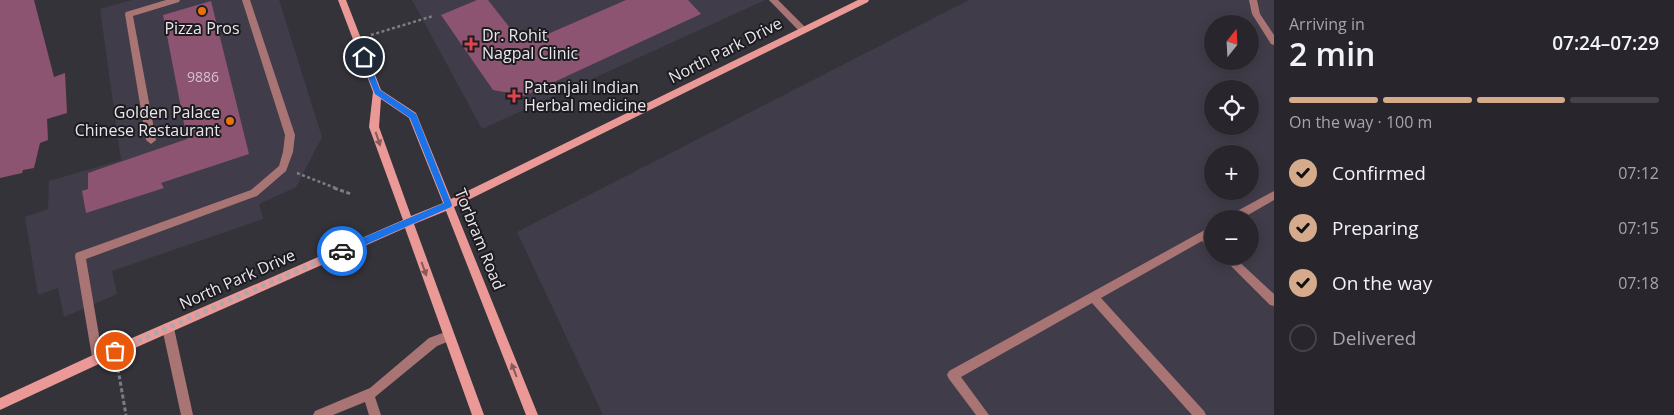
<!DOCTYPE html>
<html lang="en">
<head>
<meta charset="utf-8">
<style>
  :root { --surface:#28262c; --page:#343238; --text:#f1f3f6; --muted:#a5a5a9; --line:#444348; --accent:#d6ab8b }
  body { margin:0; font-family:"Open Sans",sans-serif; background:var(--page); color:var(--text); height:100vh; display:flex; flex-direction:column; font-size:19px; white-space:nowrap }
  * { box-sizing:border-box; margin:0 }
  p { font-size:16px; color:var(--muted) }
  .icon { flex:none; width:28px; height:28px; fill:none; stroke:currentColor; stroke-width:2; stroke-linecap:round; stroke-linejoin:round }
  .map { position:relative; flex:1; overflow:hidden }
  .panel { display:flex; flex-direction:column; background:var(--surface); width:400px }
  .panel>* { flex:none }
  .needle { width:32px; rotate:18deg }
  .controls { position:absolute; left:1204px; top:15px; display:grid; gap:10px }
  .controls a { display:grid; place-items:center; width:55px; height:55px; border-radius:50%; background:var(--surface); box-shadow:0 2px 12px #0003,0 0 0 1px var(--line); font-size:25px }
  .pin { position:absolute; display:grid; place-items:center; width:42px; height:42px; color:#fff; margin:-21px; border:2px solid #fff; border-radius:50%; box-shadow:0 1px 5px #0007 }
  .courier { position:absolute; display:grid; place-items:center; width:50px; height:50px; margin:-25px; border:4px solid #1a73e8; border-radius:50%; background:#fff; color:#222; box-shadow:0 1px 6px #0007 }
  .headline em { font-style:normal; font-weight:600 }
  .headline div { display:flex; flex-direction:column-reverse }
  .headline { display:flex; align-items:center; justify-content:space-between; height:85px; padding:0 15px }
  h1 { font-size:32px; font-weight:600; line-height:38px }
  .bar { display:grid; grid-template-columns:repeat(4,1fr); gap:8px 5px; align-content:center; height:60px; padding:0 15px }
  .bar i { height:6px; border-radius:4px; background:var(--line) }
  .bar .on { background:var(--accent) }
  .bar p { grid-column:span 4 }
  ol { padding:0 15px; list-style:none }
  li { display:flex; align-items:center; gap:15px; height:55px }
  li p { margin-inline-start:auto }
  li .icon { padding:5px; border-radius:50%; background:var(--accent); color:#111; stroke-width:4 }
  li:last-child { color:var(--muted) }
  li i { width:28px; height:28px; border:2px solid var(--line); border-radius:50% }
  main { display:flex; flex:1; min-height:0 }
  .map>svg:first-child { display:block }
  .built { fill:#403c49; fill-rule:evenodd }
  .building { fill:#8d5471 }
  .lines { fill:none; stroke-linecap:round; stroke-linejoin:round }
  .path-far1 { stroke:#7e7c83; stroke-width:2.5; stroke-dasharray:3 2.5; stroke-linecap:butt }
  .path { stroke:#7e7c83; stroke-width:3; stroke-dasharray:4 2.5; stroke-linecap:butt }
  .service { fill:#a97574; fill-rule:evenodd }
  .secondary { fill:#eb9997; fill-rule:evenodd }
  .oneway { fill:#845a5b }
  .route { fill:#1a73e8 }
  .done { stroke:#aba9ae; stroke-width:5; stroke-dasharray:0 9 }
  .food-dot { fill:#e8710a; stroke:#1c1b1f; stroke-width:2 }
  .health-dot { fill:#e0444e; stroke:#1c1b1f; stroke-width:2 }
  .labels { text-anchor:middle; stroke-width:4; stroke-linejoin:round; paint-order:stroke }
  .number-label { font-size:14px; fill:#d3c3ce }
  .poi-label { font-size:16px; fill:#eae8ed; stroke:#1c1b1f; text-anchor:start }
  .street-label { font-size:16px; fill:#eae8ed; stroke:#1c1b1f }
</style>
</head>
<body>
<main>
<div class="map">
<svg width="1274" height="415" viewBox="0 0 1274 415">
  <rect width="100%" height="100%" fill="#35333a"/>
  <path class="built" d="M 132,0 L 279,0 L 322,137 L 296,187 L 259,204 L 263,219 L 112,271 L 117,294 L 64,317 L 58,288 L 38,295 L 25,217 L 48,209 L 49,181 L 121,160 L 100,9 Z
    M 412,0 L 765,0 L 482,129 Z
    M 969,0 L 1274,0 L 1274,415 L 603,415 L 517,232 ZM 1212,24 L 1250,24 L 1250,61 L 1212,61 ZM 1212,89 L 1250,89 L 1250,126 L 1212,126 ZM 1212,154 L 1250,154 L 1250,191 L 1212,191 ZM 1212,219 L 1250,219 L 1250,256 L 1212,256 Z"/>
  <path class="building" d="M 0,0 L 34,0 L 54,77 L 65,73 L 67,113 L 47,119 L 48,140 L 40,143 L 34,168 L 23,170 L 22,173 L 0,178 Z
    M 477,0 L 488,0 L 517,37 L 534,40 L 626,0 L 688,0 L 701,14 L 524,96 L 493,90 L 441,15 Z
    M 211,1 L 249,154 L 161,183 L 164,188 L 86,213 L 82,191 L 88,189 L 88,173 L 187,139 L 163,15 Z"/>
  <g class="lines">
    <path class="path-far1" d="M 371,35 L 433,16
      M 297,173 L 338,189"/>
    <path class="path" d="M 334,188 L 351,194
      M 118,369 L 126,415"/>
    <path class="service" d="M 166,0 L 180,0 L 179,2 L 133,16 L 156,140 L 151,144 L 146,140 L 125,14 L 126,12 Z
      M 242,0 L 250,0 L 295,135 L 293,152 L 286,171 L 257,196 L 86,259 L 103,359 L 101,363 L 97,364 L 93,363 L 75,256 L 76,253 L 251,190 L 279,166 L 283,152 L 285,135 Z
      M 769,0 L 778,0 L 806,28 L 806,32 L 800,32 Z
      M 1249,0 L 1257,0 L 1260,14 L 1274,35 L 1274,45 L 1271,44 L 1252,14 Z
      M 1274,191 L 1274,200 L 1241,219 L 1227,219 L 1228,216 Z
      M 1212,226 L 1212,235 L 1211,236 L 1212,238 L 1212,248 L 1208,247 L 1202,241 L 1101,298 L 1204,411 L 1206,415 L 1192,415 L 1092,303 L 961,377 L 989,415 L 976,415 L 949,379 L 947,375 L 949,371 Z
      M 1221,256 L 1233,256 L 1274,294 L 1274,306 L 1270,305 Z
      M 168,323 L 172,324 L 174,328 L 193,415 L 181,415 L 162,328 L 164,324 Z
      M 448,331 L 452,332 L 454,336 L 452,340 L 437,346 L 375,397 L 381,415 L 369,415 L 365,402 L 333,415 L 313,415 L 315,411 L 370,388 L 429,338 Z"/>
    <path class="secondary" d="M 338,0 L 346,0 L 381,90 L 416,113 L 451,199 L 858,0 L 869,0 L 868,2 L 454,207 L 538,415 L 526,415 L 446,211 L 414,224 L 484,415 L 472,415 L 405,228 L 101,363 L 0,410 L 0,398 L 93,355 L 403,220 L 369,127 L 373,92 ZM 381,99 L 409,118 L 443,203 L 411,216 L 379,127 Z"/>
  </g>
  <defs><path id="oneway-solid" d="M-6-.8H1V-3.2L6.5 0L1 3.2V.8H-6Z" transform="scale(1.25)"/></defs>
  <g class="oneway">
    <use href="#oneway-solid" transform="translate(378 139) rotate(71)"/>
    <use href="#oneway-solid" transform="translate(424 269) rotate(70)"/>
    <use href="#oneway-solid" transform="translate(514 370) rotate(-111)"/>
  </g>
  <path class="route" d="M 364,54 L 367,57 L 380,90 L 416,114 L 452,205 L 451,207 L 342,255 L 338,251 L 339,248 L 444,203 L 410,118 L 375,94 L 360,57 Z"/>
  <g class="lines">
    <path class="done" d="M 115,351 L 342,251"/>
  </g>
  <g class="food-dot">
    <circle cx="202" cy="11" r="5"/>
    <circle cx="230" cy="121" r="5"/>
  </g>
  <g class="health-dot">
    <path d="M468.5 36.5h5v5h5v5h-5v5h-5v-5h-5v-5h5z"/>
    <path d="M511.5 88.5h5v5h5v5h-5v5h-5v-5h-5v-5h5z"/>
  </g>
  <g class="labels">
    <g class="number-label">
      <text x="203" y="82">9886</text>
    </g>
    <g class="poi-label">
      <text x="202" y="34" text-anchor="middle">Pizza Pros</text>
      <text x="482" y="41">Dr. Rohit<tspan x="482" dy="18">Nagpal Clinic</tspan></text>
      <text x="524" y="93">Patanjali Indian<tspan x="524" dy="18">Herbal medicine</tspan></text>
      <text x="220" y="118" text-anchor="end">Golden Palace<tspan x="220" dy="18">Chinese Restaurant</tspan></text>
    </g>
    <g class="street-label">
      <text transform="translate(725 50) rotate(-27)" y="6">North Park Drive</text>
      <text transform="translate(480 239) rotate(68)" y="6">Torbram Road</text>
      <text transform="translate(237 279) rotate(-24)" y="6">North Park Drive</text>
    </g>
  </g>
</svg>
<div class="controls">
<a><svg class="needle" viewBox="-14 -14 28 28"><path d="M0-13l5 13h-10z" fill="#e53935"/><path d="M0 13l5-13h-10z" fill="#a5a5a9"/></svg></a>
<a><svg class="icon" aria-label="locate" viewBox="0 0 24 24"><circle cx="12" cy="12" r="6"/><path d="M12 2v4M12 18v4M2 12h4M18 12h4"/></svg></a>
<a>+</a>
<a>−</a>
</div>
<div class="pin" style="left:115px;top:351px;background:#ea580c"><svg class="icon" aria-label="bag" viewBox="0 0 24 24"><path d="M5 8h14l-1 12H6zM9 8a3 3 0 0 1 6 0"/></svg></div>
<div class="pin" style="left:364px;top:57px;background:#1f2937"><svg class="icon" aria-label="home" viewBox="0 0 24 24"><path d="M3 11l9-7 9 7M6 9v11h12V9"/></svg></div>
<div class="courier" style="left:342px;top:251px"><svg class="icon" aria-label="car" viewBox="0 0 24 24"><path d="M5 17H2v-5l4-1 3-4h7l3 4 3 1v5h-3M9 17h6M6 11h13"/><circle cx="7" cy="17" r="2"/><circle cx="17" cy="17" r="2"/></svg></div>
</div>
<section class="panel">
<div class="headline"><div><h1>2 min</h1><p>Arriving in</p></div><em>07:24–07:29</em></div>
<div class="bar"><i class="on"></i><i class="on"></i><i class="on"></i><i></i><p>On the way · 100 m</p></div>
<ol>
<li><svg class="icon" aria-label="check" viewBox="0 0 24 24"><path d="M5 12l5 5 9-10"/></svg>Confirmed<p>07:12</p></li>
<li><svg class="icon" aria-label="check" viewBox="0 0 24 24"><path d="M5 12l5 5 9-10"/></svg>Preparing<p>07:15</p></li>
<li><svg class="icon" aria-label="check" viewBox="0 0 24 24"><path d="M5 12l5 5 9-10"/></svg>On the way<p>07:18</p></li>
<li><i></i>Delivered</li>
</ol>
</section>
</main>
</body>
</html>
